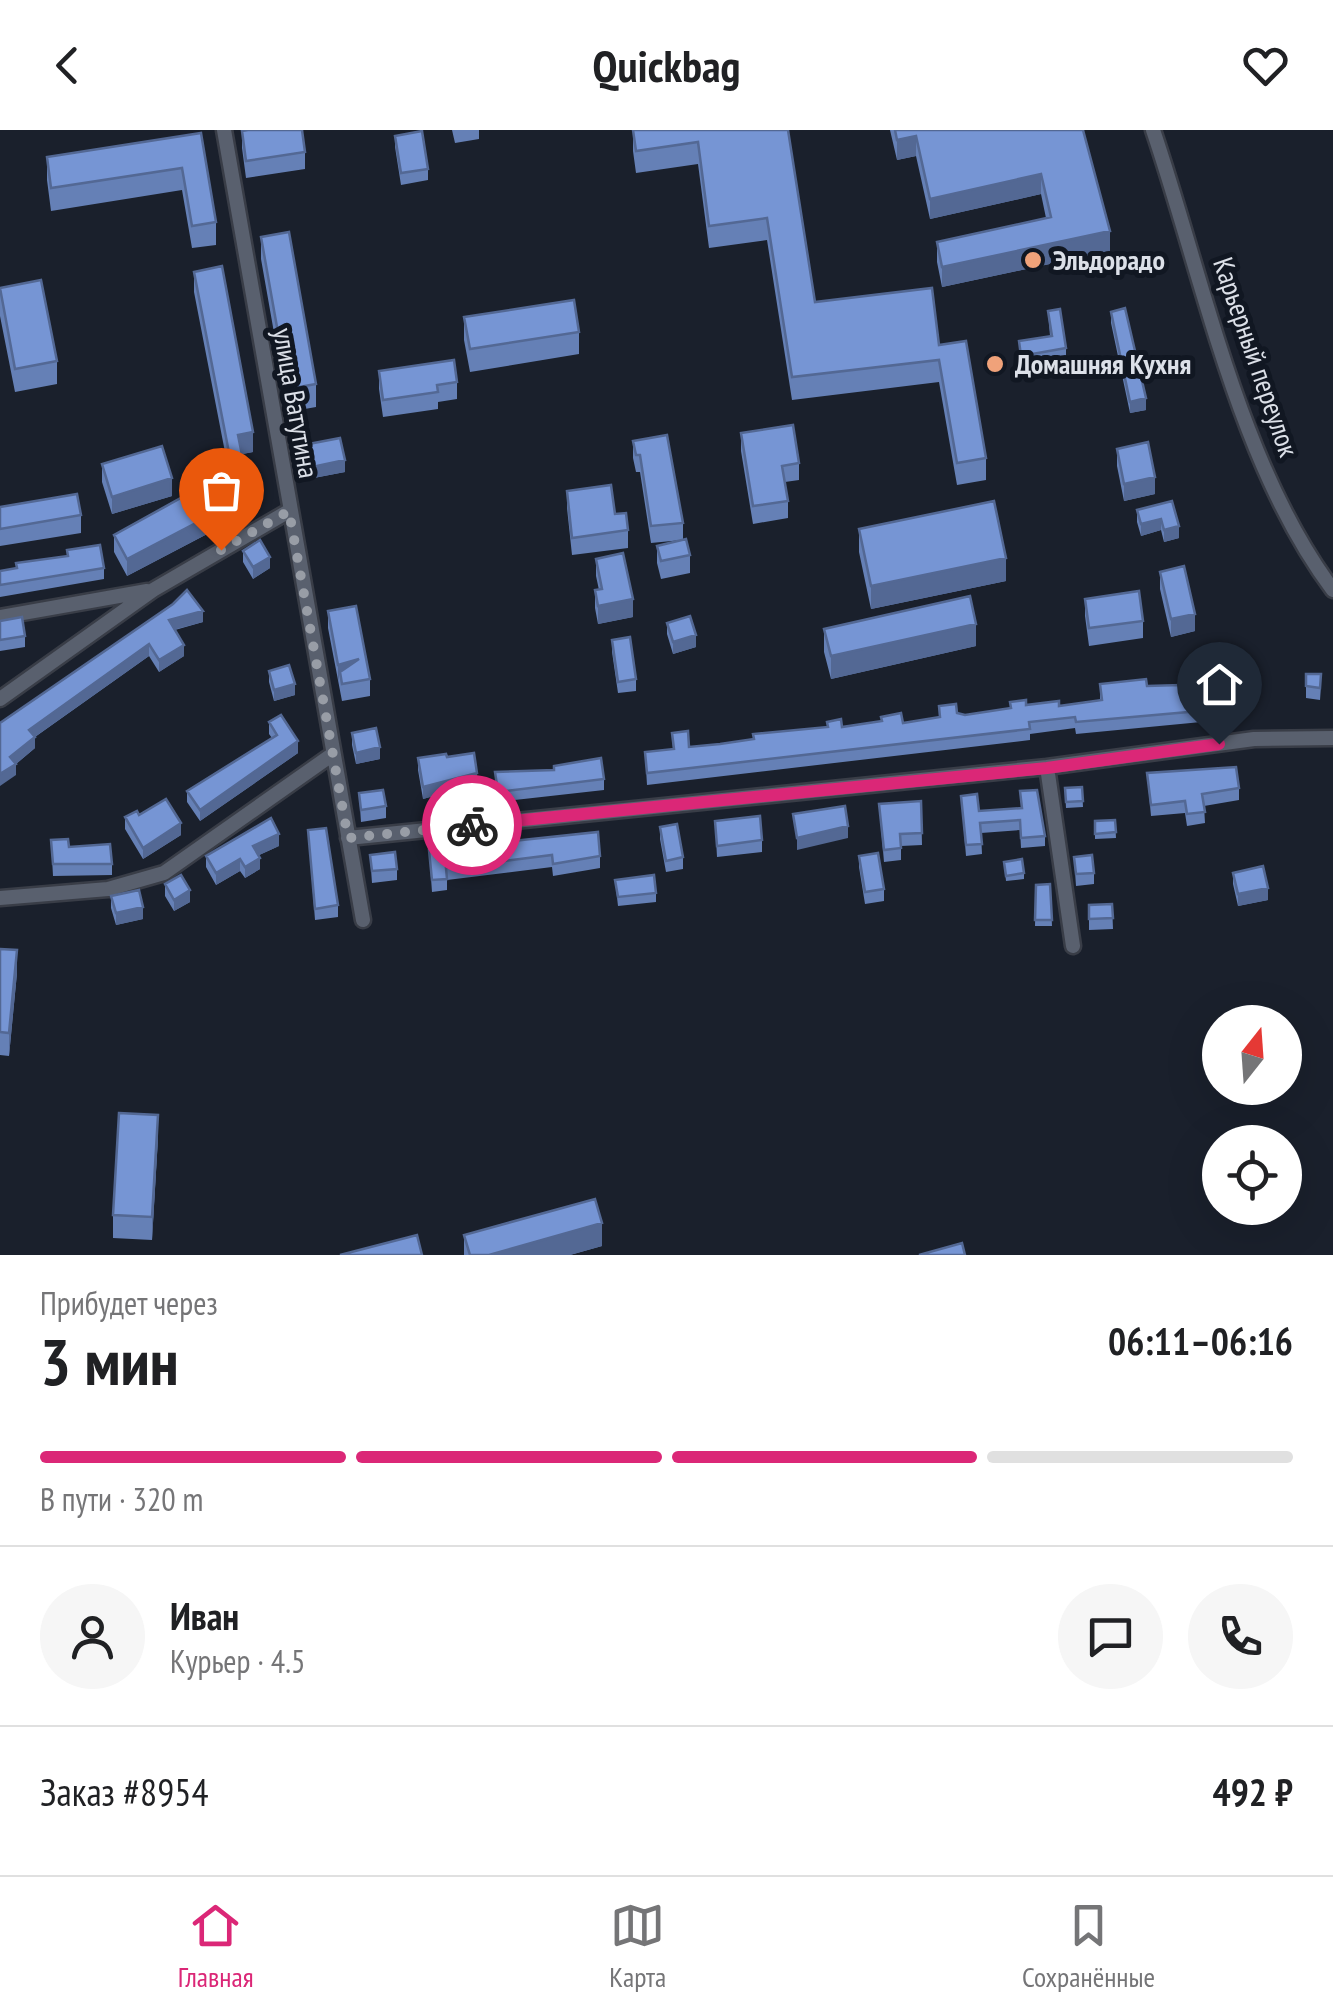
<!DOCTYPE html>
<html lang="ru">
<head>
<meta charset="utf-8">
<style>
  :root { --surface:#fff; --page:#f6f6f6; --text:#202124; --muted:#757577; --line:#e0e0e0; --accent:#db2777 }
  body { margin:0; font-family:"PT Sans Narrow",sans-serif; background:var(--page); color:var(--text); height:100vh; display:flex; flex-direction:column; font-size:38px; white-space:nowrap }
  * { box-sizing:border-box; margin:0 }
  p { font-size:32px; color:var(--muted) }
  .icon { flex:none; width:55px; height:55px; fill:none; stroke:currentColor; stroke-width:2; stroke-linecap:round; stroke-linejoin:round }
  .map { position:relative; height:1125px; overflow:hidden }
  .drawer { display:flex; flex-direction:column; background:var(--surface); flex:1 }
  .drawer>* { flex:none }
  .needle { width:65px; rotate:17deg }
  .controls { position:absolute; left:1202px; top:875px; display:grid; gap:20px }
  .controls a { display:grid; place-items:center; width:100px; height:100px; border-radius:50%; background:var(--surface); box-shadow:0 10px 40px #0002; font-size:50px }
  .pin { position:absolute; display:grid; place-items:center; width:85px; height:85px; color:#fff; margin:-102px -42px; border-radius:50% 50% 50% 0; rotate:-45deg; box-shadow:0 0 10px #0007 }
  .pin .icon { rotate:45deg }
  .courier { position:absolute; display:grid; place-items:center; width:100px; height:100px; margin:-50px; border:8px solid #db2777; border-radius:50%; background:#fff; color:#222; box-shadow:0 2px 12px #0007 }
  .head em { font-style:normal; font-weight:800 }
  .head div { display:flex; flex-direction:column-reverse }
  .head { display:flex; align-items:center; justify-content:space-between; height:170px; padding:0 40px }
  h1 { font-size:65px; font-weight:800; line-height:75px }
  .bar { display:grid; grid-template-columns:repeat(4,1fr); gap:15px 10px; align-content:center; height:120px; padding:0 40px }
  .bar i { height:12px; border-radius:8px; background:var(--line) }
  .bar .current { background:var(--accent) }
  .bar p { grid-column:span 4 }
  .line { display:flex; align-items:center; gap:25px; padding:0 40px; border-top:2px solid var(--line) }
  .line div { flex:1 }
  .round { display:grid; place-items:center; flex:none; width:105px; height:105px; border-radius:52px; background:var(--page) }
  header { display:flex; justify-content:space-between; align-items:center; height:130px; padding:0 40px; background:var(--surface); font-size:45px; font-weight:800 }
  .tab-bar { display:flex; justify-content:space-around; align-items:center; height:140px; border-top:2px solid var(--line); background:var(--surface); font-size:28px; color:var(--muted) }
  .tab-bar a { display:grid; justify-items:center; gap:5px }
  .tab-bar .current { color:var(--accent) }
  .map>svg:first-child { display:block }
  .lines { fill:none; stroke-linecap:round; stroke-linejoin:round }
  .street-casing { stroke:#393d47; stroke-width:19 }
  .street { stroke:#59606e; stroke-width:14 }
  .wall { fill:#6580b6 }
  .shaded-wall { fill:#536894 }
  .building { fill:#7695d4; stroke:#536894; stroke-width:2.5 }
  .done { stroke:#989da6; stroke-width:10; stroke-dasharray:0 18 }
  .route { stroke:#db2777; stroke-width:12 }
  .poi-dot { fill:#f0a27a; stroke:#111722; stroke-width:4 }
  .labels { text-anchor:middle; stroke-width:10; stroke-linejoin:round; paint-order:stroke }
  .poi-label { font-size:28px; font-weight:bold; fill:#dce0e8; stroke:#111722; text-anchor:start }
  .street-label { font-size:28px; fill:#dce0e8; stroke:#111722 }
</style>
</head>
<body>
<header><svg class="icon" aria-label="back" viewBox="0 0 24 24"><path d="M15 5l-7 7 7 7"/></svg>Quickbag<svg class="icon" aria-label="heart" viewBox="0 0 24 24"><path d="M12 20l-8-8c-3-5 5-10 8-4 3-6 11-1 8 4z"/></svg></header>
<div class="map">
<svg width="1333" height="1125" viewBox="0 0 1333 1125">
  <rect width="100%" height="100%" fill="#1a202c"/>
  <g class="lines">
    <g class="street-casing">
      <path id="street" d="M 224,0 L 363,790
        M 1153,0 C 1203,147 1239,335 1333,460
        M 0,487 L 147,461
        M 0,569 L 153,460 L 289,381
        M 1047,637 L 1073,816
        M 348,708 L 1047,637 L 1254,609 L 1333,608
        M 0,768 L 108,759 L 164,743 L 333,624"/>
    </g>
    <use href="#street" class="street"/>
  </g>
  <path class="wall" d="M 452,0 L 479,0 L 479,9 L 455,13 Z
    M 633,0 L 788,0 L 815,172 L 939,215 L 986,328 L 986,350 L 957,355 L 939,252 L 792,270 L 767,110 L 709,118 L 698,34 L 636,43 L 633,21 Z
    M 890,0 L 1083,0 L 1110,121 L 942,157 L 937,132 L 937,112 L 1046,88 L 1041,64 L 930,89 L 916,26 L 897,30 Z
    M 242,1 L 305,22 L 305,39 L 246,48 L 242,18 Z
    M 201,3 L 216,92 L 216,115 L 192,118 L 182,60 L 51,81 L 47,50 L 47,27 Z
    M 395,6 L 428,39 L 428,50 L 401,55 L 395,17 Z
    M 261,107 L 316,254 L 316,277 L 288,282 L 261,129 Z
    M 194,142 L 253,322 L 242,324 L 242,342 L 249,378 L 237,381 L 232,358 L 232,347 L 230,348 L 194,162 Z
    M 0,158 L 57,231 L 57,254 L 15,262 L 0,186 Z
    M 1048,181 L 1066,218 L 1066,229 L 1021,238 L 1019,211 L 1050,206 Z
    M 1111,182 L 1146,280 L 1130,283 L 1111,193 Z
    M 464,187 L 579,202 L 579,224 L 470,242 L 464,210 Z
    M 379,241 L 457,252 L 457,269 L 438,272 L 438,279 L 383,287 L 379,259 Z
    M 741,303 L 799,333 L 799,350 L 785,352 L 788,371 L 788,388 L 753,394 L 741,321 Z
    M 633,311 L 683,393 L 683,410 L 690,425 L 690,443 L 661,449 L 657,433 L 657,416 L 682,410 L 651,413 L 640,342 L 636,342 L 633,328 Z
    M 293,317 L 345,342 L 298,351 L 293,329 Z
    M 1117,319 L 1155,364 L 1124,371 L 1117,336 Z
    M 102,334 L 172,366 L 112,384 L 102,352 Z
    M 567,361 L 615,384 L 628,400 L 628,418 L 572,425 L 567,378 Z
    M 1172,371 L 1179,408 L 1164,412 L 1161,400 L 1141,406 L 1137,392 L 1137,380 Z
    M 0,377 L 81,385 L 81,403 L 0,416 Z
    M 859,399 L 1006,451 L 871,479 L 859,422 Z
    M 211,402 L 127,446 L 114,422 L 114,405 Z
    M 67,420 L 104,438 L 104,449 L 0,467 L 0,441 L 16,439 L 67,426 Z
    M 243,421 L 270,438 L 253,449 L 243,432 Z
    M 596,429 L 633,487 L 598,494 L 595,478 L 595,460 L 599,460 L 596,446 Z
    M 1160,442 L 1195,501 L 1171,507 L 1160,459 Z
    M 1085,469 L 1143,491 L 1143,508 L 1089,516 L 1085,486 Z
    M 173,474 L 203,492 L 175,500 L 184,526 L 159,542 L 149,526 L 35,607 L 35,618 L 16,634 L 16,645 L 0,593 Z
    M 328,481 L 370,549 L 370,566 L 342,571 L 328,498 Z
    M 0,491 L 25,506 L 25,517 L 0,521 Z
    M 667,493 L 696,517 L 673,524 L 667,504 Z
    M 824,499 L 976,516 L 831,549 L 824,522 Z
    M 612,510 L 636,549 L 636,561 L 618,563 L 612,522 Z
    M 1221,535 L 1222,590 L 1076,604 L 1075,598 L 1030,604 L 1030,610 L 647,655 L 645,622 L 673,619 L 672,603 L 689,617 L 720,614 L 827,597 L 827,592 L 842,597 L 881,591 L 881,587 L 903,593 L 939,587 L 939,576 L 957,583 L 965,585 L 1010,578 L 1010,572 L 1026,575 L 1059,576 L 1100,570 L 1100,554 L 1147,556 L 1181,562 L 1206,562 Z
    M 269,541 L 295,565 L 274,571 L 269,552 Z
    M 1306,544 L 1321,556 L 1320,570 L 1306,568 Z
    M 269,592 L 298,623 L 200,691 L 187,672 L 187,661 L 272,608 L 269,604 Z
    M 352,603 L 380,629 L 356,634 L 352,615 Z
    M 447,627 L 477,654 L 423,669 L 418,640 L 418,628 Z
    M 495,642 L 604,649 L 604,660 L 498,672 Z
    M 1147,643 L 1239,658 L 1239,670 L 1204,676 L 1205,693 L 1187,696 L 1185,683 L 1151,686 Z
    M 1082,657 L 1083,677 L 1066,678 L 1065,658 Z
    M 359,663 L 386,676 L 386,688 L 361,692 Z
    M 961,666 L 979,681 L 1021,678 L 1045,706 L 1045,716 L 1021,718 L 1020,700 L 981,703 L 982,724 L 966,726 Z
    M 921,671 L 922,715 L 901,716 L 901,730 L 884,732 L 879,674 Z
    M 139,685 L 181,705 L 143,729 L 125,699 L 125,687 Z
    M 1115,690 L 1116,708 L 1095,709 L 1095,691 Z
    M 715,691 L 762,710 L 762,722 L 717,727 Z
    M 660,697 L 683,727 L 683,739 L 666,742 L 660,709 Z
    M 308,700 L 338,775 L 338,787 L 315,790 Z
    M 51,710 L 112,734 L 112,745 L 53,746 Z
    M 279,716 L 259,725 L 260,739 L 245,748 L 240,741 L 216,755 L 206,737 L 206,726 Z
    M 429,720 L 600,726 L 600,738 L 553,746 L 552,737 L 447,750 L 447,760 L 432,762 Z
    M 370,725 L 397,739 L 397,750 L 372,753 Z
    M 859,726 L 884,759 L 884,771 L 865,774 L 859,737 Z
    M 1074,727 L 1094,743 L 1094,754 L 1076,756 Z
    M 1004,732 L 1024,743 L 1024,749 L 1006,751 Z
    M 1233,743 L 1268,770 L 1238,776 L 1233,754 Z
    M 615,750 L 656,763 L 656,772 L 618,776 Z
    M 165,754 L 190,772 L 174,781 L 165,766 Z
    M 1050,754 L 1052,796 L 1035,796 L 1036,755 Z
    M 111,766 L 143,789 L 116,795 L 111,778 Z
    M 1112,774 L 1113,799 L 1089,800 L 1089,775 Z
    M 0,819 L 17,843 L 9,926 L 0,925 Z
    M 158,1008 L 152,1110 L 113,1108 L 113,1085 Z
    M 464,1105 L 602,1116 L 570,1125 L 464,1125 Z"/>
  <path class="shaded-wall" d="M 916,6 L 916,26 L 897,30 L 897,10 Z
    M 1041,44 L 1041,64 L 930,89 L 930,69 Z
    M 1110,101 L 1110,121 L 942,157 L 942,137 Z
    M 1146,268 L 1146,280 L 1130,283 L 1130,272 Z
    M 253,302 L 253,322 L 238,325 L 238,305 Z
    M 242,325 L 242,344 L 230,348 L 230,328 Z
    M 345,330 L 345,342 L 298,351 L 298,340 Z
    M 1155,347 L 1155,364 L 1124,371 L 1124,354 Z
    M 172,348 L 172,366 L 112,384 L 112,367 Z
    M 249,366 L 249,378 L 237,381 L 237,369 Z
    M 211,385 L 211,402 L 127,446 L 127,429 Z
    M 1161,389 L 1161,400 L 1141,406 L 1141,394 Z
    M 1179,396 L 1179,408 L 1164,412 L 1164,400 Z
    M 270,427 L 270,438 L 253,449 L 253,437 Z
    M 1006,428 L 1006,451 L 871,479 L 871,456 Z
    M 633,469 L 633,487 L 598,494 L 598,476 Z
    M 203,481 L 203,492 L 169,501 L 169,490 Z
    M 1195,484 L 1195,501 L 1171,507 L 1171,489 Z
    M 976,494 L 976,516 L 831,549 L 831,526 Z
    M 696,505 L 696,517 L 673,524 L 673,512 Z
    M 149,514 L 149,526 L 29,611 L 29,600 Z
    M 184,515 L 184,526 L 159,542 L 159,530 Z
    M 359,529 L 340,542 L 338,552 L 338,535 Z
    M 295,554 L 295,565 L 274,571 L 274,560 Z
    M 35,607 L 35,618 L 16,634 L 16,645 L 0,656 L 0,644 L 10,627 Z
    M 298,611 L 298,623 L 200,691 L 200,680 Z
    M 380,617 L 380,629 L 356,634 L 356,623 Z
    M 477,643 L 477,654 L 423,669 L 423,657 Z
    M 181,693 L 181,705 L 143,729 L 143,718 Z
    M 848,696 L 848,708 L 797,720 L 797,708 Z
    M 279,704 L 279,716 L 253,728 L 253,716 Z
    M 260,728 L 260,739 L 245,748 L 245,737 Z
    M 240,729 L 240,741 L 216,755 L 216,743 Z
    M 1268,758 L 1268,770 L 1238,776 L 1238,764 Z
    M 190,760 L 190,772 L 174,781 L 174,770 Z
    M 143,777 L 143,789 L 116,795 L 116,783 Z
    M 17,820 L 17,843 L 9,926 L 9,903 Z
    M 158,985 L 158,1008 L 152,1110 L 152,1087 Z
    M 602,1093 L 602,1116 L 570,1125 L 489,1125 Z"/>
  <path class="building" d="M 248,0 L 302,0 L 305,22 L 246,31 L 242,1 Z
    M 633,0 L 788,0 L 815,172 L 932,158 L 939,215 L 966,211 L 986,328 L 957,333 L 939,230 L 792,247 L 767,88 L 709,96 L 698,12 L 636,21 Z
    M 895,0 L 1083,0 L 1110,101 L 942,137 L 937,112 L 1051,87 L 1041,44 L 930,69 L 916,6 L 897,10 Z
    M 422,1 L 428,39 L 401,43 L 395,6 Z
    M 201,3 L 216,92 L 192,96 L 182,38 L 51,58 L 47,27 Z
    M 289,102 L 316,254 L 288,259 L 261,107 Z
    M 222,136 L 253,302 L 238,305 L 242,325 L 230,328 L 194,142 Z
    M 41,150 L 57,231 L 15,239 L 0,158 Z
    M 574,170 L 579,202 L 470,219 L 464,187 Z
    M 1125,178 L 1146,268 L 1130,272 L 1111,182 Z
    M 1060,179 L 1066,218 L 1021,226 L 1019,211 L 1052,206 L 1048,181 Z
    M 454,230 L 457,252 L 437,255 L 438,262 L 383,270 L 379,241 Z
    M 793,295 L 799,333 L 782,336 L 788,371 L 753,376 L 741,303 Z
    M 667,305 L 683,393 L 651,396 L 640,325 L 636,325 L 633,311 Z
    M 340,308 L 345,330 L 298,340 L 293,317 Z
    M 1148,312 L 1155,347 L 1124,354 L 1117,319 Z
    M 162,316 L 172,348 L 112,367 L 102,334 Z
    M 243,341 L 249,366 L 237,369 L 232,347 Z
    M 611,355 L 615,384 L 626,383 L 628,400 L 572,408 L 567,361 Z
    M 197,359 L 211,385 L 127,429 L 114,405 Z
    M 77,364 L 81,385 L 0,399 L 0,377 Z
    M 994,371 L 1006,428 L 871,456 L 859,399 Z
    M 1172,371 L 1179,396 L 1164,400 L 1161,389 L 1141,394 L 1137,380 Z
    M 686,409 L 690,425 L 661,431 L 657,416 Z
    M 260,410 L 270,427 L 253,437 L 243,421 Z
    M 100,415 L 104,438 L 0,455 L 0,441 L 17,438 L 16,433 L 68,426 L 67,420 Z
    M 623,423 L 633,469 L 598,476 L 595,460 L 602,459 L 596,429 Z
    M 1184,436 L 1195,484 L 1171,489 L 1160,442 Z
    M 187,460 L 203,481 L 169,490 L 184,515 L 159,530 L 149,514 L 29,600 L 35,607 L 10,627 L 16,634 L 0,644 L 0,593 L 173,474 Z
    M 1139,461 L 1143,491 L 1089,498 L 1085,469 Z
    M 970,466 L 976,494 L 831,526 L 824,499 Z
    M 356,476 L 370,549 L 342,554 L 340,542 L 359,529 L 338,535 L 328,481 Z
    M 690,486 L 696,505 L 673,512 L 667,493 Z
    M 22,487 L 25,506 L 0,510 L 0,491 Z
    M 630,507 L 636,549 L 618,552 L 612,510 Z
    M 289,535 L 295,554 L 274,560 L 269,541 Z
    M 1221,535 L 1222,579 L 1076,592 L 1075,587 L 1029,592 L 1030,599 L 647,643 L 645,622 L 674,619 L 672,603 L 688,601 L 689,617 L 720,614 L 754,609 L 753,604 L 828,597 L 827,592 L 841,589 L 842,597 L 882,591 L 881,587 L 901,583 L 903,593 L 940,587 L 939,576 L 956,574 L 957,583 L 965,585 L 1011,578 L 1010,572 L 1026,570 L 1026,575 L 1059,571 L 1059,576 L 1102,570 L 1100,554 L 1146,549 L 1147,556 L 1181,555 L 1181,562 L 1206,562 L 1205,536 Z
    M 1306,544 L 1321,544 L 1320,558 L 1306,556 Z
    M 281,585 L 298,611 L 200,680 L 187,661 L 277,605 L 269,592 Z
    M 376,598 L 380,617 L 356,623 L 352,603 Z
    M 474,623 L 477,643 L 423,657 L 418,628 L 446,624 L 447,627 Z
    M 601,628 L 604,649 L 498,662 L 495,642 L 554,640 L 554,636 Z
    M 1236,637 L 1239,658 L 1202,664 L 1205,682 L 1187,684 L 1185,671 L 1151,675 L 1147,643 Z
    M 1082,657 L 1083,671 L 1066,672 L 1065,658 Z
    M 383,660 L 386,676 L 361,680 L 359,663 Z
    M 1037,660 L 1045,706 L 1021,708 L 1020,690 L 980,693 L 982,714 L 966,715 L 961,666 L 977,664 L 979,681 L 1022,678 L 1020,661 Z
    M 166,669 L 181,693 L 143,718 L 125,687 L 137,681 L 139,685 Z
    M 921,671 L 922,703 L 900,704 L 901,718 L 884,720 L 879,674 Z
    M 845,676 L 848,696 L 797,708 L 793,684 Z
    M 760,686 L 762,710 L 717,716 L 715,691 Z
    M 271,688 L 279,704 L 253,716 L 260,728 L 245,737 L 240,729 L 216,743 L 206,726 Z
    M 1115,690 L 1116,702 L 1095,704 L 1095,691 Z
    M 677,694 L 683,727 L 666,731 L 660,697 Z
    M 326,698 L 338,775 L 315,779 L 308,700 Z
    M 598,702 L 600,726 L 553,734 L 552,725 L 446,738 L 447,749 L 432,750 L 429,720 Z
    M 68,709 L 69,717 L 110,714 L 112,734 L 53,734 L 51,710 Z
    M 395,722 L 397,739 L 372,741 L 370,725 Z
    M 878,723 L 884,759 L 865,762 L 859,726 Z
    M 1092,725 L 1094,743 L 1076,744 L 1074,727 Z
    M 1022,729 L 1024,743 L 1006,746 L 1004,732 Z
    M 1263,736 L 1268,758 L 1238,764 L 1233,743 Z
    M 181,745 L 190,760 L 174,770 L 165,754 Z
    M 654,745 L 656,763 L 618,767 L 615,750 Z
    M 1050,754 L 1052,790 L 1035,790 L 1036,755 Z
    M 139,760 L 143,777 L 116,783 L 111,766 Z
    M 1112,774 L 1113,788 L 1089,789 L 1089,775 Z
    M 0,819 L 17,820 L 9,903 L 0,902 Z
    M 119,983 L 158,985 L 152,1087 L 113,1085 Z
    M 595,1069 L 602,1093 L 489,1125 L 470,1125 L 464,1105 Z
    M 417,1105 L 422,1125 L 340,1125 Z
    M 962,1113 L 965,1125 L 919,1125 Z"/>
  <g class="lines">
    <path class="done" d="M 221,420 L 289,381 L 348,708 L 472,695"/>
    <path class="route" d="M 472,695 L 1047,638 L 1219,614"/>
  </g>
  <g class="poi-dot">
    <circle cx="1033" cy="130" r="10"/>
    <circle cx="995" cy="234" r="10"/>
  </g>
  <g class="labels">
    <g class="poi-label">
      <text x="1053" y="140">Эльдорадо</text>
      <text x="1015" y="244">Домашняя Кухня</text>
    </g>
    <g class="street-label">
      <text transform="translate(1256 227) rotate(71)" y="10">Карьерный переулок</text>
      <text transform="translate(296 273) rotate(80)" y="10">улица Ватутина</text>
    </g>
  </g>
</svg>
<div class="controls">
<a><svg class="needle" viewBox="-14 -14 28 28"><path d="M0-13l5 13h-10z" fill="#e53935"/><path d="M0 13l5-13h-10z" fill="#757577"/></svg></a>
<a><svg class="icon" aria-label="locate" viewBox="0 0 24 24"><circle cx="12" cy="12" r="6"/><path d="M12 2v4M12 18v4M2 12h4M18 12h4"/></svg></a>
</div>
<div class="pin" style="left:221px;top:420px;background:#ea580c"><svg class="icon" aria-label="bag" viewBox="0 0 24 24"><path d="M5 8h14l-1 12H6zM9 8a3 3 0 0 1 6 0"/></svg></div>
<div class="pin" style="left:1219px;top:614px;background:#1f2937"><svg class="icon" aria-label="home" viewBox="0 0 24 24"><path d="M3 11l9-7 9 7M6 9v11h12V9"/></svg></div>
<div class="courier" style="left:472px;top:695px"><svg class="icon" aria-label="bike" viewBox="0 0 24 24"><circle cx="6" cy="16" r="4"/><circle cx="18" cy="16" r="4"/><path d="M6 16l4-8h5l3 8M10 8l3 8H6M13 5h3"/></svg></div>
</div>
<section class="drawer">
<div class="head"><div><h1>3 мин</h1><p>Прибудет через</p></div><em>06:11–06:16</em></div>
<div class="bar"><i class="current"></i><i class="current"></i><i class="current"></i><i></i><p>В пути · 320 m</p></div>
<div class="line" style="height:180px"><a class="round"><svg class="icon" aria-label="person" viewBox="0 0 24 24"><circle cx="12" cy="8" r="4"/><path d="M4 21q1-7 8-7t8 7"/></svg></a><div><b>Иван</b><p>Курьер · 4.5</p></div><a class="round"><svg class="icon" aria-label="chat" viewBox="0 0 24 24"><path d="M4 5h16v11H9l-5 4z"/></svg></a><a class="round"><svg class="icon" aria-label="phone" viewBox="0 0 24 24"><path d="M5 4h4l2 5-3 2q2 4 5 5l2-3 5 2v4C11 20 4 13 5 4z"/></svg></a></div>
<div class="line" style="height:130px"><div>Заказ #8954</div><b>492 ₽</b></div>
</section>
<nav class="tab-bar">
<a class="current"><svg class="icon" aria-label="home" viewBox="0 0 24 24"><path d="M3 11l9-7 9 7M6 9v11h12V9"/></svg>Главная</a>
<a><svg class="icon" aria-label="map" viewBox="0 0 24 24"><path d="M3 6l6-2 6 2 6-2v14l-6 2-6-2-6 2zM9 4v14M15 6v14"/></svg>Карта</a>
<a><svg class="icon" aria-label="saved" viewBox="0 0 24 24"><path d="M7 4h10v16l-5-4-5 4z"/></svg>Сохранённые</a>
</nav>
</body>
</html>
